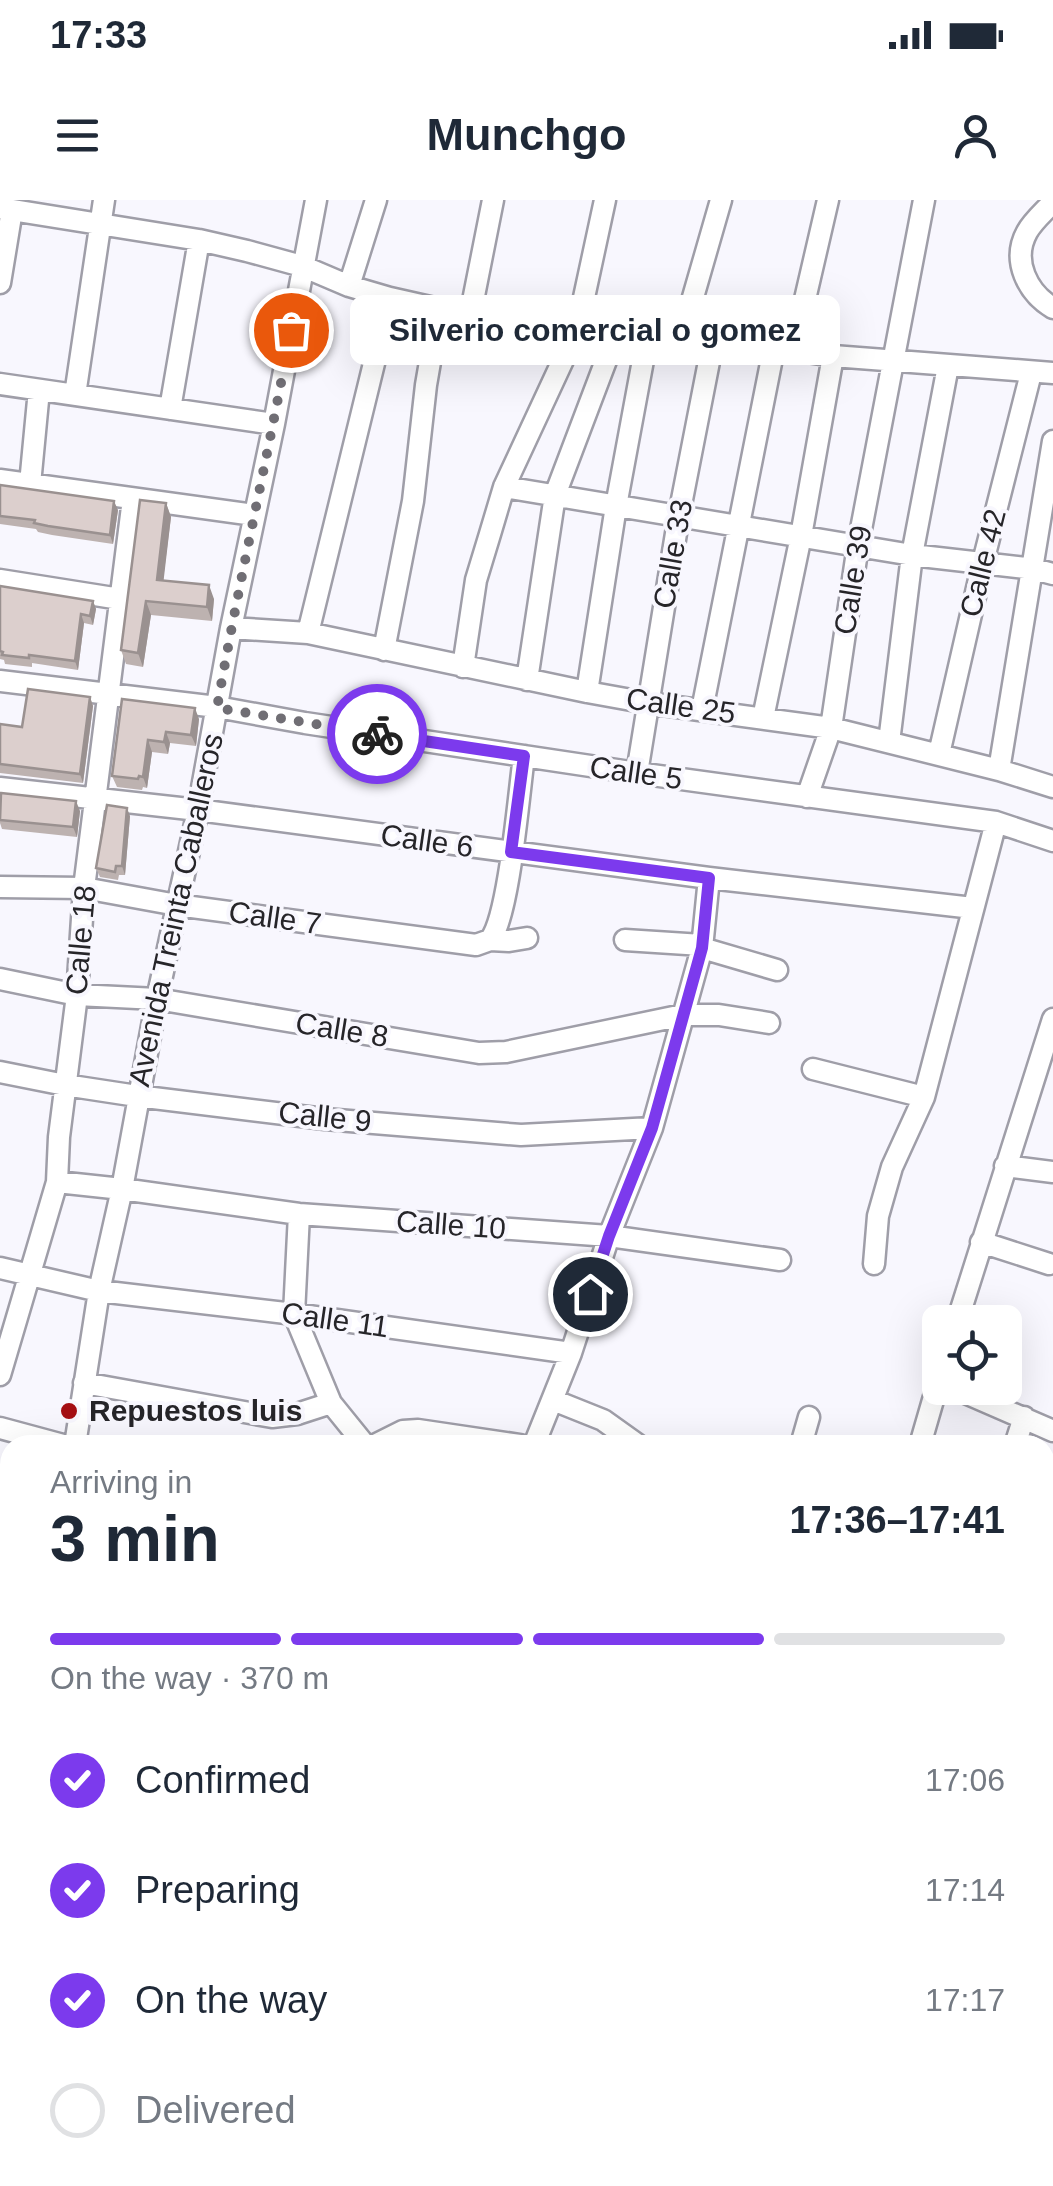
<!DOCTYPE html>
<html lang="en">
<head>
<meta charset="utf-8">
<style>
  :root { --surface:#fff; --page:#f6f6f7; --text:#1f2937; --muted:#747a83; --line:#e0e1e3; --accent:#7c3aed }
  body { margin:0; font-family:Arial,sans-serif; background:var(--page); color:var(--text); height:100vh; display:flex; flex-direction:column; font-size:38px; white-space:nowrap }
  * { box-sizing:border-box; margin:0 }
  p { font-size:32px; color:var(--muted) }
  .icon { flex:none; width:55px; height:55px; fill:none; stroke:currentColor; stroke-width:2; stroke-linecap:round; stroke-linejoin:round }
  .map { position:relative; flex:1; overflow:hidden }
  .side { position:absolute; left:0px; top:1235px; width:1055px; height:752px; display:flex; flex-direction:column; background:var(--surface); border-radius:30px 30px 0 0; box-shadow:0 10px 40px #0002 }
  .side>* { flex:none }
  .fabs { position:absolute; left:922px; top:1105px; display:grid; gap:20px }
  .fabs a { display:grid; place-items:center; width:100px; height:100px; border-radius:15px; background:var(--surface); box-shadow:0 10px 40px #0002; font-size:50px }
  .pin { position:absolute; display:grid; place-items:center; width:85px; height:85px; color:#fff; margin:-42px; border:5px solid #fff; border-radius:50%; box-shadow:0 2px 10px #0007 }
  .courier { position:absolute; display:grid; place-items:center; width:100px; height:100px; margin:-50px; border:8px solid #7c3aed; border-radius:50%; background:#fff; color:#222; box-shadow:0 2px 12px #0007 }
  .bubble { position:absolute; height:70px; border-radius:15px; background:var(--surface); box-shadow:0 10px 40px #0002; font-size:32px; font-weight:700; line-height:70px; text-align:center }
  .overview em { font-style:normal; font-weight:700 }
  .overview div { display:flex; flex-direction:column-reverse }
  .overview { display:flex; align-items:center; justify-content:space-between; height:170px; padding:0 50px }
  h1 { font-size:65px; font-weight:700; line-height:75px }
  .bar { display:grid; grid-template-columns:repeat(4,1fr); gap:15px 10px; align-content:center; height:120px; padding:0 50px }
  .bar i { height:12px; border-radius:8px; background:var(--line) }
  .bar .current { background:var(--accent) }
  .bar p { grid-column:span 4 }
  ol { padding:0 50px; list-style:none }
  li { display:flex; align-items:center; gap:30px; height:110px }
  li p { margin-inline-start:auto }
  li .icon { padding:10px; border-radius:50%; background:var(--accent); color:#fff; stroke-width:4 }
  li:last-child { color:var(--muted) }
  li i { width:55px; height:55px; border:5px solid var(--line); border-radius:50% }
  .status { display:flex; justify-content:space-between; align-items:center; height:70px; padding:0 50px; background:var(--surface); direction:ltr }
  .status svg { height:28px; fill:currentColor }
  header { display:flex; justify-content:space-between; align-items:center; height:130px; padding:0 50px; background:var(--surface); font-size:45px; font-weight:700 }
  .map>svg:first-child { display:block }
  .lines { fill:none; stroke-linecap:round; stroke-linejoin:round }
  .minor-casing { stroke:#9f9ea8; stroke-width:25 }
  .minor { stroke:#fff; stroke-width:20 }
  .wall { fill:#bdb2b0 }
  .shaded-wall { fill:#9a9190 }
  .building { fill:#dccfcd; stroke:#9a9190; stroke-width:2.5 }
  .done { stroke:#706e74; stroke-width:10; stroke-dasharray:0 18 }
  .route { stroke:#7c3aed; stroke-width:12 }
  .poi-dot { fill:#a50f13; stroke:#f8f7fe; stroke-width:4 }
  .labels { text-anchor:middle; stroke-width:8; stroke-linejoin:round; paint-order:stroke }
  .street-label { font-size:30px; fill:#262529; stroke:#f8f7fe }
  .poi-label { font-size:30px; font-weight:bold; fill:#262529; stroke:#f8f7fe; text-anchor:start }
</style>
</head>
<body>
<div class="status"><b>17:33</b><svg viewBox="0 0 49 12"><path d="M0 12V9h3v3zM5 12V6h3v6zM10 12V3h3v9zM15 12V0h3v12zM26 1h20v11H26zM47 4h2v5h-2z"/></svg></div>
<header><svg class="icon" aria-label="menu" viewBox="0 0 24 24"><path d="M4 6h16M4 12h16M4 18h16"/></svg>Munchgo<svg class="icon" aria-label="person" viewBox="0 0 24 24"><circle cx="12" cy="8" r="4"/><path d="M4 21q1-7 8-7t8 7"/></svg></header>
<div class="map">
<svg width="1053" height="1986" viewBox="0 0 1053 1986">
  <rect width="100%" height="100%" fill="#f8f7fe"/>
  <g class="lines">
    <g class="minor-casing">
      <path id="minor" d="M 1053,2 C 1045,11 1033,21 1027,32 C 1011,61 1028,93 1053,108
        M 0,8 L 199,40 L 247,51 L 302,66 L 349,86 L 390,98 L 470,116 L 577,130 L 649,128 L 833,156 L 1053,173
        M 0,83 L 12,10
        M 349,86 L 376,0
        M 470,116 L 493,0
        M 683,132 L 721,0
        M 793,151 L 828,0
        M 0,184 L 274,224
        M 75,195 L 104,0
        M 170,209 L 199,40
        M 0,280 L 254,315
        M 30,284 L 39,190
        M 504,287 L 912,355 L 1034,369 L 1053,374
        M 0,380 L 120,399
        M 231,428 L 308,433 L 587,492 L 648,503 L 831,528 L 999,570 L 1053,587
        M 308,433 L 390,98
        M 384,450 L 413,301 L 426,185 L 439,110
        M 463,467 L 476,380 L 490,334 L 504,287 L 577,130 L 605,0
        M 527,480 L 555,295 L 618,129
        M 0,481 L 217,507 L 305,523 L 637,573 L 996,622 L 1053,641
        M 587,492 L 616,306 L 649,128
        M 702,510 L 774,148
        M 763,518 L 801,336 L 833,156
        M 889,542 L 912,355 L 948,166
        M 939,554 L 983,362 L 1031,173
        M 999,570 L 1053,241
        M 637,573 L 679,315 L 714,136
        M 0,588 L 198,610 L 709,678 L 973,708
        M 807,597 L 831,528 L 858,345 L 924,0
        M 0,687 L 84,688 L 177,705 L 476,745 L 490,740 L 509,741 L 527,738
        M 490,740 C 509,717 519,592 524,556
        M 625,740 L 702,745
        M 702,748 L 777,770
        M 0,779 L 77,795 L 157,799 L 479,853 L 506,852 L 683,815 L 719,815 L 769,823
        M 813,869 L 924,897
        M 0,872 L 65,885 L 137,896 L 325,919 L 521,935 L 652,928
        M 1005,966 L 1053,972
        M 57,982 L 122,989 L 299,1014 L 609,1036 L 780,1060
        M 299,1014 L 294,1114 L 331,1203 L 365,1245
        M 981,1042 L 1049,1064
        M 874,1064 L 878,1016 L 892,967 L 924,897 L 996,622
        M 0,1068 L 99,1091 L 294,1114 L 571,1153
        M 957,1122 L 1053,819
        M 0,1175 L 57,982 L 59,937 L 77,795 L 84,688 L 133,299
        M 84,1183 L 272,1217 L 297,1214 L 331,1203
        M 954,1188 L 1053,1231
        M 553,1200 L 603,1220 L 638,1245
        M 0,1228 L 63,1245
        M 75,1245 L 99,1091 L 122,989 L 157,799 L 198,610 L 231,428 L 274,224 L 316,0
        M 375,1245 L 403,1231 L 418,1230 L 520,1245
        M 534,1245 L 571,1153 L 609,1036 L 652,928 L 702,748 L 709,678
        M 801,1245 L 809,1217
        M 920,1245 L 940,1176
        M 1015,1245 L 1024,1217
        M 1045,1378 L 1053,1375
        M 0,1383 L 10,1377
        M 10,1397 L 8,1412 L 10,1422
        M 0,1449 L 10,1445
        M 1045,1475 L 1053,1472
        M 1045,1496 L 1053,1519
        M 1045,1574 L 1053,1572
        M 0,1671 L 10,1699
        M 1045,1672 L 1053,1669
        M 1045,1772 L 1053,1769
        M 0,1790 L 10,1787
        M 1045,1876 L 1053,1873
        M 111,1978 L 114,1986
        M 273,1978 L 276,1986
        M 366,1978 L 369,1986
        M 469,1978 L 472,1986
        M 564,1978 L 567,1986
        M 666,1978 L 669,1986
        M 767,1978 L 770,1986
        M 869,1978 L 872,1986
        M 957,1978 L 959,1986
        M 223,1986 L 245,1978
        M 1026,1986 L 1053,1976"/>
    </g>
    <use href="#minor" class="minor"/>
  </g>
  <path class="wall" d="M 0,285 L 118,310 L 113,344 L 52,335 L 38,332 L 36,329 L 0,324 Z
    M 166,303 L 171,317 L 163,380 L 214,399 L 212,421 L 151,415 L 143,467 L 126,464 L 121,450 Z
    M 0,386 L 93,401 L 96,409 L 93,425 L 84,423 L 78,470 L 32,463 L 32,467 L 5,464 L 4,460 L 0,459 Z
    M 90,497 L 93,506 L 83,583 L 0,573 L 0,524 L 22,527 Z
    M 122,499 L 199,519 L 196,546 L 170,543 L 168,554 L 152,552 L 147,588 L 143,587 L 142,590 L 117,587 L 112,576 Z
    M 0,605 L 80,611 L 77,637 L 2,629 L 0,623 Z
    M 130,616 L 125,675 L 119,675 L 118,680 L 100,677 L 96,668 Z"/>
  <path class="shaded-wall" d="M 114,301 L 118,310 L 113,344 L 110,335 Z
    M 166,303 L 171,317 L 162,394 L 157,380 Z
    M 209,385 L 214,399 L 212,421 L 207,407 Z
    M 93,401 L 96,409 L 93,425 L 90,416 Z
    M 146,401 L 151,415 L 143,467 L 138,453 Z
    M 81,414 L 84,423 L 78,470 L 75,461 Z
    M 90,497 L 93,506 L 83,583 L 80,574 Z
    M 195,508 L 199,519 L 196,546 L 191,535 Z
    M 166,532 L 170,543 L 168,554 L 164,542 Z
    M 148,540 L 152,552 L 147,588 L 143,577 Z
    M 76,601 L 80,611 L 77,637 L 73,627 Z
    M 127,608 L 130,616 L 125,675 L 122,666 Z"/>
  <path class="building" d="M 0,285 L 114,301 L 110,335 L 48,326 L 34,323 L 35,320 L 0,316 Z
    M 140,300 L 166,303 L 157,380 L 209,385 L 207,407 L 146,401 L 138,453 L 121,450 Z
    M 0,386 L 93,401 L 90,416 L 81,414 L 75,461 L 29,455 L 29,458 L 2,455 L 3,452 L 0,451 Z
    M 28,489 L 90,497 L 80,574 L 0,564 L 0,524 L 22,527 Z
    M 122,499 L 195,508 L 191,535 L 166,532 L 164,542 L 148,540 L 143,577 L 139,576 L 138,579 L 112,576 Z
    M 1,593 L 76,601 L 73,627 L 0,620 Z
    M 107,605 L 127,608 L 122,666 L 116,666 L 115,672 L 96,668 Z"/>
  <g class="lines">
    <path class="done" d="M 291,130 C 268,256 239,381 217,508 L 377,534"/>
    <path class="route" d="M 377,534 L 524,556 L 511,652 L 709,678 L 702,748 L 652,928 L 609,1036 L 590,1094"/>
  </g>
  <circle class="poi-dot" cx="69" cy="1211" r="10"/>
  <g class="labels">
    <g class="street-label">
      <text transform="translate(673 354) rotate(-80)" y="10">Calle 33</text>
      <text transform="translate(983 363) rotate(-76)" y="10">Calle 42</text>
      <text transform="translate(853 380) rotate(-81)" y="10">Calle 39</text>
      <text transform="translate(681 506) rotate(8)" y="10">Calle 25</text>
      <text transform="translate(636 573) rotate(8)" y="10">Calle 5</text>
      <text transform="translate(427 641) rotate(8)" y="10">Calle 6</text>
      <text transform="translate(176 710) rotate(-78)" y="10">Avenida Treinta Caballeros</text>
      <text transform="translate(275 718) rotate(8)" y="10">Calle 7</text>
      <text transform="translate(81 740) rotate(-85)" y="10">Calle 18</text>
      <text transform="translate(342 830) rotate(9)" y="10">Calle 8</text>
      <text transform="translate(325 917) rotate(6)" y="10">Calle 9</text>
      <text transform="translate(451 1025) rotate(4)" y="10">Calle 10</text>
      <text transform="translate(335 1120) rotate(8)" y="10">Calle 11</text>
    </g>
    <g class="poi-label">
      <text x="89" y="1221">Repuestos luis</text>
    </g>
  </g>
</svg>
<div class="fabs">
<a><svg class="icon" aria-label="locate" viewBox="0 0 24 24"><circle cx="12" cy="12" r="6"/><path d="M12 2v4M12 18v4M2 12h4M18 12h4"/></svg></a>
</div>
<div class="pin" style="left:291px;top:130px;background:#ea580c"><svg class="icon" aria-label="bag" viewBox="0 0 24 24"><path d="M5 8h14l-1 12H6zM9 8a3 3 0 0 1 6 0"/></svg></div>
<div class="pin" style="left:590px;top:1094px;background:#1f2937"><svg class="icon" aria-label="home" viewBox="0 0 24 24"><path d="M3 11l9-7 9 7M6 9v11h12V9"/></svg></div>
<div class="courier" style="left:377px;top:534px"><svg class="icon" aria-label="bike" viewBox="0 0 24 24"><circle cx="6" cy="16" r="4"/><circle cx="18" cy="16" r="4"/><path d="M6 16l4-8h5l3 8M10 8l3 8H6M13 5h3"/></svg></div>
<div class="bubble" style="left:350px;top:95px;width:490px">Silverio comercial o gomez</div>
<section class="side">
<div class="overview"><div><h1>3 min</h1><p>Arriving in</p></div><em>17:36–17:41</em></div>
<div class="bar"><i class="current"></i><i class="current"></i><i class="current"></i><i></i><p>On the way · 370 m</p></div>
<ol>
<li><svg class="icon" aria-label="check" viewBox="0 0 24 24"><path d="M5 12l5 5 9-10"/></svg>Confirmed<p>17:06</p></li>
<li><svg class="icon" aria-label="check" viewBox="0 0 24 24"><path d="M5 12l5 5 9-10"/></svg>Preparing<p>17:14</p></li>
<li><svg class="icon" aria-label="check" viewBox="0 0 24 24"><path d="M5 12l5 5 9-10"/></svg>On the way<p>17:17</p></li>
<li><i></i>Delivered</li>
</ol>
</section>
</div>
</body>
</html>
